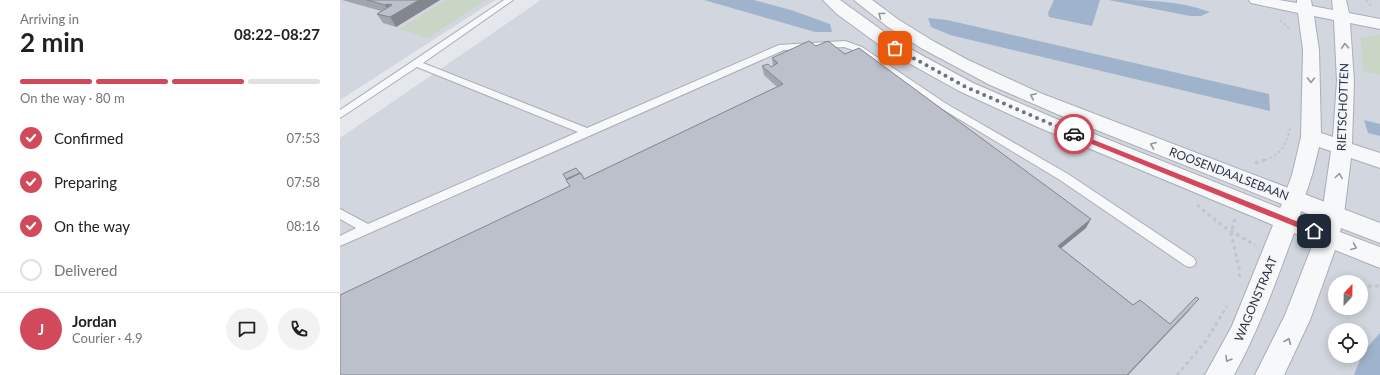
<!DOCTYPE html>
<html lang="en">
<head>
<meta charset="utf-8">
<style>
  :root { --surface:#fff; --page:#f2f2f2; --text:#202124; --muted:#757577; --line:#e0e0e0; --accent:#d1495b }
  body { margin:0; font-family:Lato,sans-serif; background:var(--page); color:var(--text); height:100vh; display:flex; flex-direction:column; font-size:15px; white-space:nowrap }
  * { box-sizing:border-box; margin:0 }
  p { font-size:13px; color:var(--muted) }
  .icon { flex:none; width:22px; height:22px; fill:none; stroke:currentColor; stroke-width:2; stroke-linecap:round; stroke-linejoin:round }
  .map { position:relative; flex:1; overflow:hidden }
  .details { display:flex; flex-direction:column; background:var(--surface); width:340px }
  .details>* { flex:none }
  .needle { width:26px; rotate:22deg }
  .controls { position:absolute; left:988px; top:275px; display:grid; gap:8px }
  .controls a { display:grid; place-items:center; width:40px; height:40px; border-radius:50%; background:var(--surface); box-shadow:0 2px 10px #0003; font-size:20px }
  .pin { position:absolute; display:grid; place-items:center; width:34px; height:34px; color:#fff; margin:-17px; border-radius:8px; box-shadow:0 2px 6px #0006 }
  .courier { position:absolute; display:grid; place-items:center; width:40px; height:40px; margin:-20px; border:3px solid #d1495b; border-radius:50%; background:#fff; color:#222; box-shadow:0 1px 5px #0007 }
  .overview em { font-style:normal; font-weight:700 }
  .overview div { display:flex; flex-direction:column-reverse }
  .overview { display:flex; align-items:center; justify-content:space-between; height:68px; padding:0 20px }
  h1 { font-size:26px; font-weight:700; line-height:30px }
  .bar { display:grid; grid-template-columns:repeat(4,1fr); gap:6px 4px; align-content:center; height:48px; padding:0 20px }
  .bar i { height:5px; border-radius:3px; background:var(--line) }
  .bar .selected { background:var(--accent) }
  .bar p { grid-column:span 4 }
  .line { display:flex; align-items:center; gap:10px; padding:0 20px; border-top:1px solid var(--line) }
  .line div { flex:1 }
  .round { display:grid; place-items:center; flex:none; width:42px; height:42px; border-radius:21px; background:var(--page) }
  ol { padding:0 20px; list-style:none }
  li { display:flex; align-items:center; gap:12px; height:44px }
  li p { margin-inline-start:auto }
  li .icon { padding:4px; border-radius:50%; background:var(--accent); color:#fff; stroke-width:4 }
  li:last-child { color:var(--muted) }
  li i { width:22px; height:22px; border:2px solid var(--line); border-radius:50% }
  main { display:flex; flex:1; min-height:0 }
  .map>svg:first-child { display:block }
  .built { fill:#d2d6de; fill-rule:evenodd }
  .green { fill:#c9d6c5 }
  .water { fill:#9fb4cc }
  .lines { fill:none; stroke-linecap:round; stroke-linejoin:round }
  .service-casing { stroke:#a9aeb7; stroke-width:2 }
  .minor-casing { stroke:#a9aeb7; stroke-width:2 }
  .tertiary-casing { stroke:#a9aeb7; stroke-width:2 }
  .path-far1 { stroke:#c2c5cb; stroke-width:2; stroke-dasharray:2.5 2.5; stroke-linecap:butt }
  .path { stroke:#c2c5cb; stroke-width:3; stroke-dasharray:3.5 3.5; stroke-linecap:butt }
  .service { fill:#f7f8fa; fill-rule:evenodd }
  .minor { fill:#f7f8fa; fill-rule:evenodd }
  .tertiary { fill:#f7f8fa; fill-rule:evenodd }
  .wall { fill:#a1a5ae }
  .shaded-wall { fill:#83868d }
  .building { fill:#bbc0ca; stroke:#83868d }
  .oneway { stroke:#9196a0 }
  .route { fill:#d1495b }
  .done { stroke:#6c737f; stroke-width:4; stroke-dasharray:0 7.2 }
  .labels { text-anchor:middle; stroke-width:4; stroke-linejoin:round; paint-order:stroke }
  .street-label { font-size:12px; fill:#2b3445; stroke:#f4f6f9 }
</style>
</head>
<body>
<main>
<section class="details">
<div class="overview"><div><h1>2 min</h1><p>Arriving in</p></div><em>08:22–08:27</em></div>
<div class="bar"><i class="selected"></i><i class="selected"></i><i class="selected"></i><i></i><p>On the way · 80 m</p></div>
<ol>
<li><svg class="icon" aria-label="check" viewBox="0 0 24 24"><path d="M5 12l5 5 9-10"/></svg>Confirmed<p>07:53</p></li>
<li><svg class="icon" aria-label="check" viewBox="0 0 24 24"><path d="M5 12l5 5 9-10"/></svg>Preparing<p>07:58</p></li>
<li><svg class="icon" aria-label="check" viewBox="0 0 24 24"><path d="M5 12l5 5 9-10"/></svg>On the way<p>08:16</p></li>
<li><i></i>Delivered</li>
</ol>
<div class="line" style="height:72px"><b class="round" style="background:var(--accent);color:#fff">J</b><div><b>Jordan</b><p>Courier · 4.9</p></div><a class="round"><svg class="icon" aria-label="chat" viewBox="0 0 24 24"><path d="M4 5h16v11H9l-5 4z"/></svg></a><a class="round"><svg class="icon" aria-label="phone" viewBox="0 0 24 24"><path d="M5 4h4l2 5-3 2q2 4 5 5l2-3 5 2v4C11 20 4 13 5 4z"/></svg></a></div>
</section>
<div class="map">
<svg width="1040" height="375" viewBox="0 0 1040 375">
  <rect width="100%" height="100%" fill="#e4e7ec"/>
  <path class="built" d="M 0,0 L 155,0 L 0,100 Z
    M 201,0 L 1040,0 L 1040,375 L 0,375 L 0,138 ZM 995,282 L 1021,282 L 1021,308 L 995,308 ZM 995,330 L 1021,330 L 1021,356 L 995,356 Z"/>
  <path class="green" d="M 106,0 L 146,0 L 88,38 L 59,29 Z
    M 1040,35 L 1040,75 L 1023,71 L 1021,38 Z"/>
  <path class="water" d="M 364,0 L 414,0 L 451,10 L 490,24 L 492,32 L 475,32 Z
    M 714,0 L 760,0 L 752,26 L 709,17 L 708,13 Z
    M 769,0 C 803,0 838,0 870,12 L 861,16 L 850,16 Z
    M 588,18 L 607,20 L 929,94 L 930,111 L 610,35 L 591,27 Z
    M 1024,120 L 1040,124 L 1040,136 L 1028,133 Z
    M 1040,333 L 1040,375 L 1014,375 L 1023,352 Z"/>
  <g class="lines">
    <g class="service-casing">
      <path id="service" d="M 164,0 L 173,0 L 83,63 L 247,128 L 439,45 L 505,41 L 522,47 L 605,103 L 728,174 L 854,258 L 856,262 L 854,266 L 850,267 L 846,266 L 720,180 L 599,107 L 516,51 L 504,47 L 444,50 L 0,246 L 0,236 L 16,228 L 0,219 L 0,209 L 28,224 L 238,132 L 77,67 L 0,118 L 0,110 Z"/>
    </g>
    <g class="minor-casing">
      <path id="minor" d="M 909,0 L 939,0 L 957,3 L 957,0 L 971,0 L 972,6 L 993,10 L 992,0 L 1006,0 L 1009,13 L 1040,19 L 1040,29 L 1010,23 L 1014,81 L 1012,144 L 1040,153 L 1040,168 L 1011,158 L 1004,214 L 1001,220 L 993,223 L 985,220 L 982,214 L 991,151 L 979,147 L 972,175 L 962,205 L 954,207 L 946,205 L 943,199 L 952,175 L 961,137 L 963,50 L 958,13 L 911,3 ZM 974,16 L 994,20 L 997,81 L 993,137 L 981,133 L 979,50 Z"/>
    </g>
    <g class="tertiary-casing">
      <path id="tertiary" d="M 483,0 L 500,0 L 561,44 L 633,83 L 714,118 L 940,208 L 942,204 L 724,117 L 650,85 L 581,48 L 548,27 L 514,0 L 532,0 L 559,20 L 593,41 L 628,60 L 700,93 L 1040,223 L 1040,243 L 1001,228 L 1000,232 L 1040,247 L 1040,268 L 995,250 L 970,320 L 944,375 L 915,375 L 945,315 L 974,241 L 954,233 C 936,282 919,329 894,375 L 865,375 L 892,326 L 933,225 L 700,128 L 619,91 L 549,52 L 497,14 ZM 961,211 L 981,219 L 979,223 L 960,216 Z"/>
    </g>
    <path class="path-far1" d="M 1026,0 L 1032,7
      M 940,20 L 950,29
      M 925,160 C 941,155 947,143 950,128"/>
    <path class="path" d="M 915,163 L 928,159
      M 857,205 L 884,227 L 915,245
      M 895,219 L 891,233 L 900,272 L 899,278
      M 995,280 L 1002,282
      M 1021,286 L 1040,286
      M 837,375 L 865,342 L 887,306"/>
    <use href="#service" class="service"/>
    <use href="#minor" class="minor"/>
    <use href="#tertiary" class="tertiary"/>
  </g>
  <path class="wall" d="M 2,0 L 100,0 L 56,27 L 43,23 L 37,14 L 41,11 Z
    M 476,46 L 505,54 L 746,228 L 721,248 L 793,305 L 830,324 L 852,308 L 788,375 L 0,375 L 230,186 L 223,174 L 240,173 L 244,179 L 437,87 L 424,75 L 422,66 L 431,67 L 433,66 L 432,58 Z"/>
  <path class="shaded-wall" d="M 79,0 L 100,0 L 56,27 L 50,17 Z
    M 48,4 L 54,13 L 51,14 L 45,5 Z
    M 751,219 L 746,228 L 714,254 L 718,246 Z
    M 859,299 L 788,375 L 787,375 Z"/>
  <path class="building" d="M 27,0 L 79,0 L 50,17 L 37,14 L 52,5 L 48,4 L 45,5 Z
    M 469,41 L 476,46 L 488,41 L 505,54 L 519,48 L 751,219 L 718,246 L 793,305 L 800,300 L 830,324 L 856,297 L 859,299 L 787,375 L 0,375 L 0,295 L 230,186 L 226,180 L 241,173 L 244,179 L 443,84 L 422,66 L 428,64 L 431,67 L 438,63 L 432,58 Z
    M 236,168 L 240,173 L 226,179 L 223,174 Z"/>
  <defs><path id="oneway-chevron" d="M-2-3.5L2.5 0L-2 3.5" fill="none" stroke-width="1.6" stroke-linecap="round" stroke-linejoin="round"/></defs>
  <g class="oneway">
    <use href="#oneway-chevron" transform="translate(541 15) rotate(-143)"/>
    <use href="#oneway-chevron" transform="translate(1005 46) rotate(-93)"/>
    <use href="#oneway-chevron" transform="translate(971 80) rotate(91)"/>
    <use href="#oneway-chevron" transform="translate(693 96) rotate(-155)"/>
    <use href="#oneway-chevron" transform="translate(813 145) rotate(-159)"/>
    <use href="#oneway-chevron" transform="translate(999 176) rotate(-82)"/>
    <use href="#oneway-chevron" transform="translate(1014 247) rotate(22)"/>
    <use href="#oneway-chevron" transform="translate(948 341) rotate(-67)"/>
    <use href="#oneway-chevron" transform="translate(888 359) rotate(120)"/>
  </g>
  <path class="route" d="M 734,132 L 976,229 L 977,231 L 976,233 L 971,233 L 732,136 L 732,133 Z"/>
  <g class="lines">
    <path class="done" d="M 555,48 L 626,87 L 734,134"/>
  </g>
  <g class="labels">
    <g class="street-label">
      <text transform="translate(1003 107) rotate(-88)" y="4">RIETSCHOTTEN</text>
      <text transform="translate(889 174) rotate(21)" y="4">ROOSENDAALSEBAAN</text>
      <text transform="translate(916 299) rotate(-67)" y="4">WAGONSTRAAT</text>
    </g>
  </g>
</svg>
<div class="controls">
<a><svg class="needle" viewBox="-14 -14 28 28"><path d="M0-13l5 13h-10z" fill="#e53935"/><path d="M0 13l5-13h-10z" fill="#757577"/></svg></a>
<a><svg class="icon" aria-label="locate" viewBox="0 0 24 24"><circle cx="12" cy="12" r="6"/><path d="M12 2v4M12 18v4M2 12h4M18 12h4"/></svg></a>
</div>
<div class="pin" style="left:555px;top:48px;background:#ea580c"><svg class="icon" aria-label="bag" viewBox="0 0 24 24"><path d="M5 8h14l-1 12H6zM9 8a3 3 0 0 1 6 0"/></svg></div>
<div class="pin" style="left:974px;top:231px;background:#1f2937"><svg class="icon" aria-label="home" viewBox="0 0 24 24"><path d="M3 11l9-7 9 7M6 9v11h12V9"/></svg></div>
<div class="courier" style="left:734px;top:134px"><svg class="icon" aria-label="car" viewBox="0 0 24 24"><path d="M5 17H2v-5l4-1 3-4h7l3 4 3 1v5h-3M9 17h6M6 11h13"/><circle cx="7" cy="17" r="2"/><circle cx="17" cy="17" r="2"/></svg></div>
</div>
</main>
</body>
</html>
